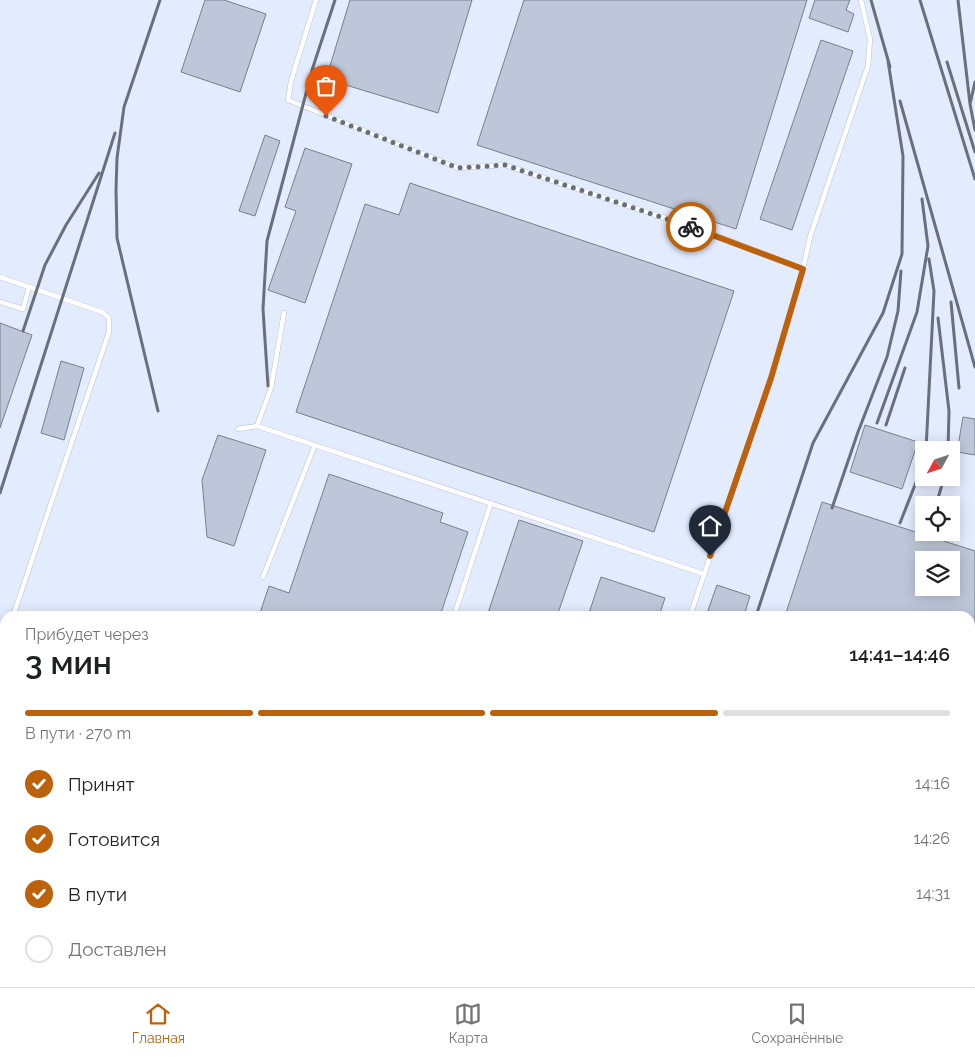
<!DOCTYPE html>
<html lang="ru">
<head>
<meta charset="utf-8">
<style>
  :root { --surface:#fff; --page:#f6f6f6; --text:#202124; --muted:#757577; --line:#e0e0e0; --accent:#bd610b }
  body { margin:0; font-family:Raleway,sans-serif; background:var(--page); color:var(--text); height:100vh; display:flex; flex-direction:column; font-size:19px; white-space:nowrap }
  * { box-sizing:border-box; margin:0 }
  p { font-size:16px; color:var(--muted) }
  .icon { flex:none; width:28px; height:28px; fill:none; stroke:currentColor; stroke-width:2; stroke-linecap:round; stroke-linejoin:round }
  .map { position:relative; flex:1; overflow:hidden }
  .panel { position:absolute; left:0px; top:611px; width:975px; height:376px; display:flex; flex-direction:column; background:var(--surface); border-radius:15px 15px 0 0; box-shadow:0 2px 12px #0003 }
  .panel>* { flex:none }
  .needle { width:32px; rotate:230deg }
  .controls { position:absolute; left:915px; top:441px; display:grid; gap:10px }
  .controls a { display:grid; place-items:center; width:45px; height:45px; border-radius:0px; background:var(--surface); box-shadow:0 2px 12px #0003; font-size:25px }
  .pin { position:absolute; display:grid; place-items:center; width:42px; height:42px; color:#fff; margin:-51px -21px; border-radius:50% 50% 50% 0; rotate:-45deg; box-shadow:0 0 5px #0007 }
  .pin .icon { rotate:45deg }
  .courier { position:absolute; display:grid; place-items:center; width:50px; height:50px; margin:-25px; border:4px solid #bd610b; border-radius:50%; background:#fff; color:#222; box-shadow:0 1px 6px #0007 }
  .overview em { font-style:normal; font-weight:600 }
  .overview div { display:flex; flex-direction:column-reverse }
  .overview { display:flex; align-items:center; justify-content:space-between; height:85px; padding:0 25px }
  h1 { font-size:32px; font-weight:600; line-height:38px }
  .bar { display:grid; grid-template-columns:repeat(4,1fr); gap:8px 5px; align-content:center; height:60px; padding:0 25px }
  .bar i { height:6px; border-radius:4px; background:var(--line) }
  .bar .selected { background:var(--accent) }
  .bar p { grid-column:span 4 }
  ol { padding:0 25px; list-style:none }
  li { display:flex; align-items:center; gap:15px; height:55px }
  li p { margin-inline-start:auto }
  li .icon { padding:5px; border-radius:50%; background:var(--accent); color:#fff; stroke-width:4 }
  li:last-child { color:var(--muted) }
  li i { width:28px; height:28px; border:2px solid var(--line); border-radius:50% }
  .tab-bar { display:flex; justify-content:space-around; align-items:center; height:70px; border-top:1px solid var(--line); background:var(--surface); font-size:14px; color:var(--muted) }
  .tab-bar a { display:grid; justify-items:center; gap:2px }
  .tab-bar .selected { color:var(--accent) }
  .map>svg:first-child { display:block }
  .building { fill:#bec7d9; stroke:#767e8f; fill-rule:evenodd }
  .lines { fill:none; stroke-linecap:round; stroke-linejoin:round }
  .lane-casing { stroke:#b9c2d3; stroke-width:5.5 }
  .lane { stroke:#fff; stroke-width:4.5 }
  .rail { stroke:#6a6f7a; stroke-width:3 }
  .done { stroke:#696f7a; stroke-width:5; stroke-dasharray:0 9 }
  .route { stroke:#bd610b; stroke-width:6 }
</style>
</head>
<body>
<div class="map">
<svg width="975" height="987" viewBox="0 0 975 987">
  <rect width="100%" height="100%" fill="#e3ecfe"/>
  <path class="building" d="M 205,0 L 224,0 L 266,14 L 240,92 L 181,72 Z
    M 350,0 L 472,0 L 438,113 L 326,79 Z
    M 524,0 L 807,0 L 736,229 L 477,145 Z
    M 815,0 L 850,0 L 846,10 L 854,14 L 848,32 L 809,18 Z
    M 821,40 L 853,51 L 792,230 L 760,219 Z
    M 265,135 L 280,141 L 255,216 L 239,211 Z
    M 305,148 L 352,164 L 305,303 L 268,290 L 296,211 L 285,207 Z
    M 410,183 L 734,291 L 654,532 L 296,412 L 365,204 L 399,215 Z
    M 0,323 L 32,335 L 0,428 Z
    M 61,361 L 84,368 L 64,440 L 41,433 Z
    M 963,417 L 975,419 L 975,455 L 957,452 Z
    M 865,425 L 918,442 L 902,489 L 850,472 Z
    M 218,435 L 266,450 L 234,546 L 207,537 L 202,480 Z
    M 329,474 L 443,513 L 440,522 L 468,532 L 440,616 L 259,616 L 269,586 L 289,593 Z
    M 822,502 L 975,551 L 975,662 L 970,677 L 970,616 L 785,616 ZM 924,560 L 951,560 L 951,588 L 924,588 Z
    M 519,520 L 583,541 L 557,616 L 487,616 Z
    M 601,577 L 665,598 L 659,616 L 588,616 Z
    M 717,585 L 750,596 L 744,616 L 706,616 Z
    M 321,982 L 368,982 L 382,987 L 320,987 Z
    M 481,982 L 537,982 L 548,986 L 479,987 Z
    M 586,982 L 633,982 L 631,987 L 584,987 Z
    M 663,982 L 697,982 L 695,987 L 661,987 Z
    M 728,982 L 755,982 L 761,985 L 761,987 L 727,987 Z
    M 796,982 L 824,982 L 822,987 L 795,987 Z"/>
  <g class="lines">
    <g class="lane-casing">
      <path id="lane" d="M 316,0 L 291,81 L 288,100 L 458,168 L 505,165 L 713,234 L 803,269
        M 0,277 L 102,312 L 109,318 L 109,332 L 13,616
        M 0,302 L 23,309 L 29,287
        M 284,313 L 271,388 L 257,426 L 704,574
        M 238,429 L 257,426
        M 263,577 L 315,445
        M 454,616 L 491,503
        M 690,616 L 771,378 L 803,269 L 810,237 L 868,66 L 870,39 L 861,0
        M 0,656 L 5,641
        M 445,982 L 459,987
        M 571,987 L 572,982"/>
    </g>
    <use href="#lane" class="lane"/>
    <path class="rail" d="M 871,0 L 890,67
      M 920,0 L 975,179
      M 958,0 L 970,104
      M 947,62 L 975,152
      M 975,82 L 970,104 L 975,130
      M 900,101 L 975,367
      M 951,302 L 959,388
      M 938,318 L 949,411 L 948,450
      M 23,331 L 45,265 L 66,225 L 99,173
      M 268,386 L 263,309 L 267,241 L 313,67 L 335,0
      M 158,411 L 117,238 L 116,190 L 117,158 L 124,107 L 160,0
      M 877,423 L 917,312 L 928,246 L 922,199
      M 886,425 L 905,368
      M 926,450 L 934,291 L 929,259
      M 0,493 L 115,133
      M 936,505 L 944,478
      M 832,508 L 858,432 L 887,357 L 898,311 L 901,271
      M 900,523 L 924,462
      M 756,616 L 813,443 L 883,313 L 902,254 L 903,156 L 888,61
      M 970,933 L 975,918
      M 634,987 L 636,982
      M 954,987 L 955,982"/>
  </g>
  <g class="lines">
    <path class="done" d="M 326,116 L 458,168 L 505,165 L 691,227"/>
    <path class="route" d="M 691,227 L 803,269 L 771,378 L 710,556"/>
  </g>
</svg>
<div class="controls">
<a><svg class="needle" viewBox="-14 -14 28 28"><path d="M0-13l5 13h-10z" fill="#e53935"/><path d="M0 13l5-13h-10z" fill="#757577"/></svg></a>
<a><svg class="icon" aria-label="locate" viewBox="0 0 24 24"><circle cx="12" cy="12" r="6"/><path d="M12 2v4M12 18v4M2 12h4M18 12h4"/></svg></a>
<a><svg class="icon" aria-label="layers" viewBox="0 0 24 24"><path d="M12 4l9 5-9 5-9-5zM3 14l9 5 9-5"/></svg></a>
</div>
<div class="pin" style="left:326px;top:116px;background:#ea580c"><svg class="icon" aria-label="bag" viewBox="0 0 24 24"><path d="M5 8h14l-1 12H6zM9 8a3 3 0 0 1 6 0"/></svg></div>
<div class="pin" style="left:710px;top:556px;background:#1f2937"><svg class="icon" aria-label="home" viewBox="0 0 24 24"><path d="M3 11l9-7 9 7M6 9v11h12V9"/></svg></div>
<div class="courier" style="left:691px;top:227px"><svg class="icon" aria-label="bike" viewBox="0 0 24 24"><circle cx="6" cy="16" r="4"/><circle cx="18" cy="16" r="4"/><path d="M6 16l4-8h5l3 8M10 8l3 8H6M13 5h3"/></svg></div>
<section class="panel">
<div class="overview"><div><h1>3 мин</h1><p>Прибудет через</p></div><em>14:41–14:46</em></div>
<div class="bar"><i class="selected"></i><i class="selected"></i><i class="selected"></i><i></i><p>В пути · 270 m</p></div>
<ol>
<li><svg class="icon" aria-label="check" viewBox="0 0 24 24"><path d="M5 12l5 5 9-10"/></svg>Принят<p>14:16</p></li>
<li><svg class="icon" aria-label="check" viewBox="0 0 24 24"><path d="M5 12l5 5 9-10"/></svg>Готовится<p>14:26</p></li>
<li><svg class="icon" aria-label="check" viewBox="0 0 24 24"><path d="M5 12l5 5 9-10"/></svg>В пути<p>14:31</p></li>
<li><i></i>Доставлен</li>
</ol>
</section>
</div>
<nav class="tab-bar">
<a class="selected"><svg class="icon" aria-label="home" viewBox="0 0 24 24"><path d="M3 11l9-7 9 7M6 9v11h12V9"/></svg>Главная</a>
<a><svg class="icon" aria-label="map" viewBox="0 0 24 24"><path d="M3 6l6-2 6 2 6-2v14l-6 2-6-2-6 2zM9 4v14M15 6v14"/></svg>Карта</a>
<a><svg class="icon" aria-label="saved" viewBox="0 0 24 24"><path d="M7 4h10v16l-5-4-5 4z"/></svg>Сохранённые</a>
</nav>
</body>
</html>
